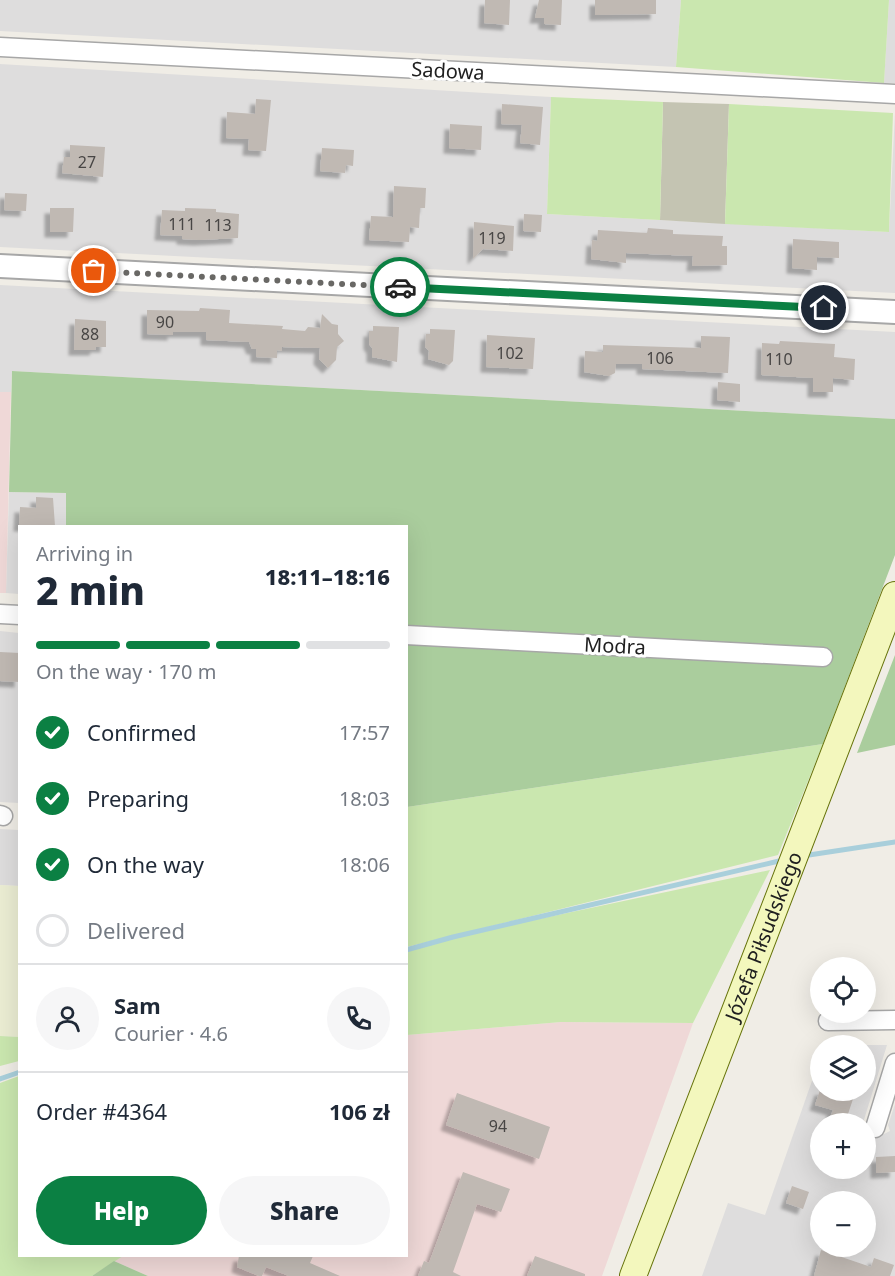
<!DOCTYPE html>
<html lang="en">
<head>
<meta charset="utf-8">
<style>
  :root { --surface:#fff; --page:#f6f6f7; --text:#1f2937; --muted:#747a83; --line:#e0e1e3; --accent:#0b8043 }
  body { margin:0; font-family:"Noto Sans",sans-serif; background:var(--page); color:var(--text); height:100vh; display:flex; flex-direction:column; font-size:22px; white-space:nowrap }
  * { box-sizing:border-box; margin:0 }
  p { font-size:20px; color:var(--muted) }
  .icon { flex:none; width:33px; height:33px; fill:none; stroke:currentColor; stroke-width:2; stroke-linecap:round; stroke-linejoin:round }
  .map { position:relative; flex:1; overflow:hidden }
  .details { position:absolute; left:18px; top:525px; width:390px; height:732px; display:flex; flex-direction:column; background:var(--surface); border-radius:0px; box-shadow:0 6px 24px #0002 }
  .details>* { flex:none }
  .tools { position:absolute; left:810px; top:957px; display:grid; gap:12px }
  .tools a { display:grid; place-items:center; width:66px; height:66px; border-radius:50%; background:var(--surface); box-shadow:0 6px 24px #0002; font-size:30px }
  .pin { position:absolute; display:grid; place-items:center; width:51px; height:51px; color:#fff; margin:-26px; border:3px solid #fff; border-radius:50%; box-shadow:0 2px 6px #0007 }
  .courier { position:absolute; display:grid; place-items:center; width:60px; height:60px; margin:-30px; border:4px solid #0b8043; border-radius:50%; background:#fff; color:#222; box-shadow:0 2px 8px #0007 }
  .overview em { font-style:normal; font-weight:800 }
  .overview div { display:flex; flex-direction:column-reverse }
  .overview { display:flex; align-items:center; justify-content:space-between; height:102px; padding:0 18px }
  h1 { font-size:39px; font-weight:800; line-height:45px }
  .bar { display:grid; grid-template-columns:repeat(4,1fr); gap:9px 6px; align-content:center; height:72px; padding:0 18px }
  .bar i { height:8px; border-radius:4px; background:var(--line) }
  .bar .on { background:var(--accent) }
  .bar p { grid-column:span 4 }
  .line { display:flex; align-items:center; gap:15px; padding:0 18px; border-top:2px solid var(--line) }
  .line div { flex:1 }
  .round { display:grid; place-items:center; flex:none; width:63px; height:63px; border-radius:32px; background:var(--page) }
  ol { padding:0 18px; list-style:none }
  li { display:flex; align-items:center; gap:18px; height:66px }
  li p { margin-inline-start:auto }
  li .icon { padding:6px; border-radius:50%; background:var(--accent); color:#fff; stroke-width:4 }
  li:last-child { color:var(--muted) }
  li i { width:33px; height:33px; border:3px solid var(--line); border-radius:50% }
  .action { display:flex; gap:12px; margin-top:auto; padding:12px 18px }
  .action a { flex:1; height:69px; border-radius:36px; background:var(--accent); color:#fff; font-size:24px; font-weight:800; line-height:69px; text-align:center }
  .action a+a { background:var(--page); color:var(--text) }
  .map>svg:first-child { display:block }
  .residential { fill:#dedddd; fill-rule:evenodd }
  .commercial { fill:#efd8d7 }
  .construction { fill:#c4c4b2 }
  .farmland { fill:#ebedd3 }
  .grass { fill:#cae7af }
  .forest { fill:#aacd9d }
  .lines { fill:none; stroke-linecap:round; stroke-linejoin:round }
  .stream { stroke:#a9cfdb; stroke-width:5 }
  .building { fill:#c0b9b3; filter:url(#shadow) }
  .minor-casing { stroke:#a7a7a7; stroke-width:21 }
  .tertiary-casing { stroke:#a7a7a7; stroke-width:26 }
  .secondary-casing { stroke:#66730a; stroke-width:28 }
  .minor { stroke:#fff; stroke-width:18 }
  .tertiary { stroke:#fff; stroke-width:22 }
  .secondary { stroke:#f3f7bd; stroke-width:26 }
  .done { stroke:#696865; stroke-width:6; stroke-dasharray:0 10.8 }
  .route { stroke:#0b8043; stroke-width:8 }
  .labels { text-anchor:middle; stroke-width:6; stroke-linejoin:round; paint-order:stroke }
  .number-label { font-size:16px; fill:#484645 }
  .street-label { font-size:20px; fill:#202020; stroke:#fff }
</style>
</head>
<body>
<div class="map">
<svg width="895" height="1276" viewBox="0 0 895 1276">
  <defs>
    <filter id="shadow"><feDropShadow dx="-5.5" dy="5.5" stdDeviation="1.5" flood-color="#0004"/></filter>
  </defs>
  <rect width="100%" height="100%" fill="#f0ede6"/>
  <path class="residential" d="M 0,0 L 681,0 L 676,67 L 0,31 Z
    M 889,0 L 895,0 L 895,83 L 884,83 Z
    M 0,64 L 551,97 L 547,214 L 889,232 L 895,113 L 895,293 L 0,247 Z
    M 0,285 L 895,332 L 895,419 L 12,371 L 11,392 L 0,392 Z
    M 9,492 L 66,493 L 66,526 L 20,526 L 19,594 L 6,593 Z
    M 0,631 L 19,633 L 19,803 L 0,802 Z
    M 0,829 L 19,830 L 19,886 L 0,885 Z
    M 851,1045 L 887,1045 L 863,1123 L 820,1124 L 820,1168 L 866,1168 L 866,1139 L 868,1142 L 890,1131 L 888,1125 L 895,1104 L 895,1276 L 702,1276 L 728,1203 L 765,1215 L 820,1058 L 820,1090 L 866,1090 L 866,1046 ZM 820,1202 L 866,1202 L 866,1246 L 820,1246 Z"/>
  <path class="commercial" d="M 0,392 L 11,392 L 6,593 L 0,593 Z
    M 561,1022 L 693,1023 L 602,1276 L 148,1276 L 114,1261 L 123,1256 L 406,1256 L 407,1035 Z"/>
  <path class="construction" d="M 663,102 L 729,104 L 725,224 L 660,220 Z"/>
  <path class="farmland" d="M 0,885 L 19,886 L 19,1037 L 0,1036 Z"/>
  <path class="grass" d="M 681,0 L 889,0 L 884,83 L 676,67 Z
    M 551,97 L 663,102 L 660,220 L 547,214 Z
    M 729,104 L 893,113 L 889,232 L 725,224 Z
    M 823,744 L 778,855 L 407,947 L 407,807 Z
    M 770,870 L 693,1023 L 561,1022 L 407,1035 L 407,952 L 453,937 Z
    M 0,1036 L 19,1037 L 19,1061 L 0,1066 Z
    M 19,1076 L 20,1256 L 123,1256 L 92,1276 L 0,1276 L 0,1083 Z"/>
  <path class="forest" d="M 12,371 L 895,419 L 895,555 L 823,744 L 407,807 L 406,526 L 66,526 L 66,493 L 9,492 Z
    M 895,655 L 895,745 L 857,753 Z
    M 114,1261 L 148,1276 L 92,1276 Z"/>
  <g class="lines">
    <path class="stream" d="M 809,855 L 895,842
      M 406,950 L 453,937 L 779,861
      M 0,1079 L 20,1072"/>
  </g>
  <path class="building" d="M 485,0 L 510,0 L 509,25 L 484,23 Z
    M 539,0 L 562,0 L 561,25 L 544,24 L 544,18 L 535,18 Z
    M 595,0 L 656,0 L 656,14 L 595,15 Z
    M 256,99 L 271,100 L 266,151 L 248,150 L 249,139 L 226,138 L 227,112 L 255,114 Z
    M 502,104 L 543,107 L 540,145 L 520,143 L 522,125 L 501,124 Z
    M 450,124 L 482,126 L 481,150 L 449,148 Z
    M 70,145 L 105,147 L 103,177 L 62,173 L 64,157 L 70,157 Z
    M 322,148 L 354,150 L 353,166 L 346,165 L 345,173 L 320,171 Z
    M 394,186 L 426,188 L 425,208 L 420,208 L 419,228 L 410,227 L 409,242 L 369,240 L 371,216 L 393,217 Z
    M 5,193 L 27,194 L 26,211 L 4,210 Z
    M 50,208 L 74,208 L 73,232 L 50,232 Z
    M 185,208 L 216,209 L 216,212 L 239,214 L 238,238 L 199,240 L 182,239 L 182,236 L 160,235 L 162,210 L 185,211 Z
    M 524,214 L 542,215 L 541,232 L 523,231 Z
    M 474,222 L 514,226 L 513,251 L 483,249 L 473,259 Z
    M 648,228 L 673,230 L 673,234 L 723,236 L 722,246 L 727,246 L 727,265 L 692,266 L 693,256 L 626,253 L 626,263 L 591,259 L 592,240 L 597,241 L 598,230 L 647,233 Z
    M 793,239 L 839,242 L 839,258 L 817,257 L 817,270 L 792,268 Z
    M 200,308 L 230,310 L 229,323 L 283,326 L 282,329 L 305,331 L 308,327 L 320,328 L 322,314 L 332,324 L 338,325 L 338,334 L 344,341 L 337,347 L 336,360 L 328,368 L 319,359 L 320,348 L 282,347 L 282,351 L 277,350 L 277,358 L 256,357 L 256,349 L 252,349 L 249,342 L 206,340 L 206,332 L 173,332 L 173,335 L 147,334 L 147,310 L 199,311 Z
    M 75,319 L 106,321 L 106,347 L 96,347 L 95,350 L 74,350 Z
    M 373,326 L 399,327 L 397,362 L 372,357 L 372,348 L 369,344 L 369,331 L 373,331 Z
    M 430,329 L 455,330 L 453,361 L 449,365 L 428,359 L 429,351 L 425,347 L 426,334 L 430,334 Z
    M 487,335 L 535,338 L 533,369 L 486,367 Z
    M 701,336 L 730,337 L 728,373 L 642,369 L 642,364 L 616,364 L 615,373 L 609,376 L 584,372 L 585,351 L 603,352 L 603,345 L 701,348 Z
    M 780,341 L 835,344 L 834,357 L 855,359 L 854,380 L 833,378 L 833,392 L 813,392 L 813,378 L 761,375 L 762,343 L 779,344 Z
    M 718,382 L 740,384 L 740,402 L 717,400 Z
    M 36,497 L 53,498 L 55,526 L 19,526 L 20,507 L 36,508 Z
    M 0,652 L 20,653 L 20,682 L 0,681 Z
    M 820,1090 L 856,1090 L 845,1123 L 830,1118 L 833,1110 L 815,1105 Z
    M 457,1093 L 550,1127 L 539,1159 L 446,1125 Z
    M 895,1156 L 895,1172 L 876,1173 L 876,1157 Z
    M 463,1172 L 510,1189 L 501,1212 L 477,1204 L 453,1272 L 461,1276 L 418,1276 L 424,1261 L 429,1263 Z
    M 792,1186 L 809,1192 L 803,1209 L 786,1203 Z
    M 821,1250 L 871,1267 L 874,1258 L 894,1265 L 890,1276 L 814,1276 Z
    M 239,1256 L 313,1256 L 310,1263 L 340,1276 L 289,1276 L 266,1267 L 262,1276 L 259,1276 L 237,1267 Z
    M 535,1256 L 585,1274 L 585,1276 L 527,1276 Z"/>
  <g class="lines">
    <g class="minor-casing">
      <path id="minor" d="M 0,47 L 895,94
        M 0,614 L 20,615
        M 406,635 L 823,657
        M 0,815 L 3,816
        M 828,1021 L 895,1020
        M 875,1128 L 895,1063"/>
    </g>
    <g class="tertiary-casing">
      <path id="tertiary" d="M 0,266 L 895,312"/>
    </g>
    <g class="secondary-casing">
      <g id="secondary">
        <path id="s1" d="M 633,1276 L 895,595"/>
      </g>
    </g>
    <use href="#minor" class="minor"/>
    <use href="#tertiary" class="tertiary"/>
    <use href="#secondary" class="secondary"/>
  </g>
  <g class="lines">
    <path class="done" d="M 94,271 L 400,287"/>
    <path class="route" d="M 400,287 L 824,308"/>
  </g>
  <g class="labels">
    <g class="number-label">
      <text x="87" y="168">27</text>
      <text x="182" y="230">111</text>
      <text x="218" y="231">113</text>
      <text x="492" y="244">119</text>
      <text x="165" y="328">90</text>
      <text x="90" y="340">88</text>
      <text x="510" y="359">102</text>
      <text x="660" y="364">106</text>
      <text x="779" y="365">110</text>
      <text x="498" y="1132">94</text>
    </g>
    <g class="street-label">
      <text transform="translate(448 71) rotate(3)" y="7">Sadowa</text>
      <text transform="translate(615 646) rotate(3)" y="7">Modra</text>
      <text dy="7" stroke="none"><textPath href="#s1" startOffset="364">Józefa Piłsudskiego</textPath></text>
    </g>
  </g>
</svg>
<div class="tools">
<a><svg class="icon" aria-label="locate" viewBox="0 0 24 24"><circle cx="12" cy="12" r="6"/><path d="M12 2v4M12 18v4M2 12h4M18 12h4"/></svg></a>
<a><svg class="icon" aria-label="layers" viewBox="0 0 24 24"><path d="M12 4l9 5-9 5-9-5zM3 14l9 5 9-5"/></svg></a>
<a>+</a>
<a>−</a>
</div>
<div class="pin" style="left:94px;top:271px;background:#ea580c"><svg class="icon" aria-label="bag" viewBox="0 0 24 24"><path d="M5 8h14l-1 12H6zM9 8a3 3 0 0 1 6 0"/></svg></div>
<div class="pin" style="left:824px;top:308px;background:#1f2937"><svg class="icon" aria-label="home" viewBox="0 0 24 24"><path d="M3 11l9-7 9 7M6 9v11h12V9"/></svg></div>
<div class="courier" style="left:400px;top:287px"><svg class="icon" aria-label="car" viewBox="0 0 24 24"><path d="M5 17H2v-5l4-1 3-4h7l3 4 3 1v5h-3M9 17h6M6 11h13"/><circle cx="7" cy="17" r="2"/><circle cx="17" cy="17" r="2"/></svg></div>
<section class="details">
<div class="overview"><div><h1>2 min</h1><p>Arriving in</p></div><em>18:11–18:16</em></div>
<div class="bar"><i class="on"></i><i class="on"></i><i class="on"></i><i></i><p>On the way · 170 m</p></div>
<ol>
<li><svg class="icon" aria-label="check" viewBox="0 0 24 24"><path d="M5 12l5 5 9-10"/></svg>Confirmed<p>17:57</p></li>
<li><svg class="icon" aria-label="check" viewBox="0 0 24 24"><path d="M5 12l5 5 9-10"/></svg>Preparing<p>18:03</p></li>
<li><svg class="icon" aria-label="check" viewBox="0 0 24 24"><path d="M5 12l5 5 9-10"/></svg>On the way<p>18:06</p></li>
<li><i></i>Delivered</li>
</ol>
<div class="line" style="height:108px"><a class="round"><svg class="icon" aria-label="person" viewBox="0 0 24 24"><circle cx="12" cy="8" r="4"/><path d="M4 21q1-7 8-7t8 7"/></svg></a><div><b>Sam</b><p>Courier · 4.6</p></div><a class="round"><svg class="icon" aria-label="phone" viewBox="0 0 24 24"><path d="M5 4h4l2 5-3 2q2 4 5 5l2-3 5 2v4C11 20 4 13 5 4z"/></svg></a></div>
<div class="line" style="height:78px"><div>Order #4364</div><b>106 zł</b></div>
<div class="action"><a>Help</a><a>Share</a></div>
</section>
</div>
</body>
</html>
